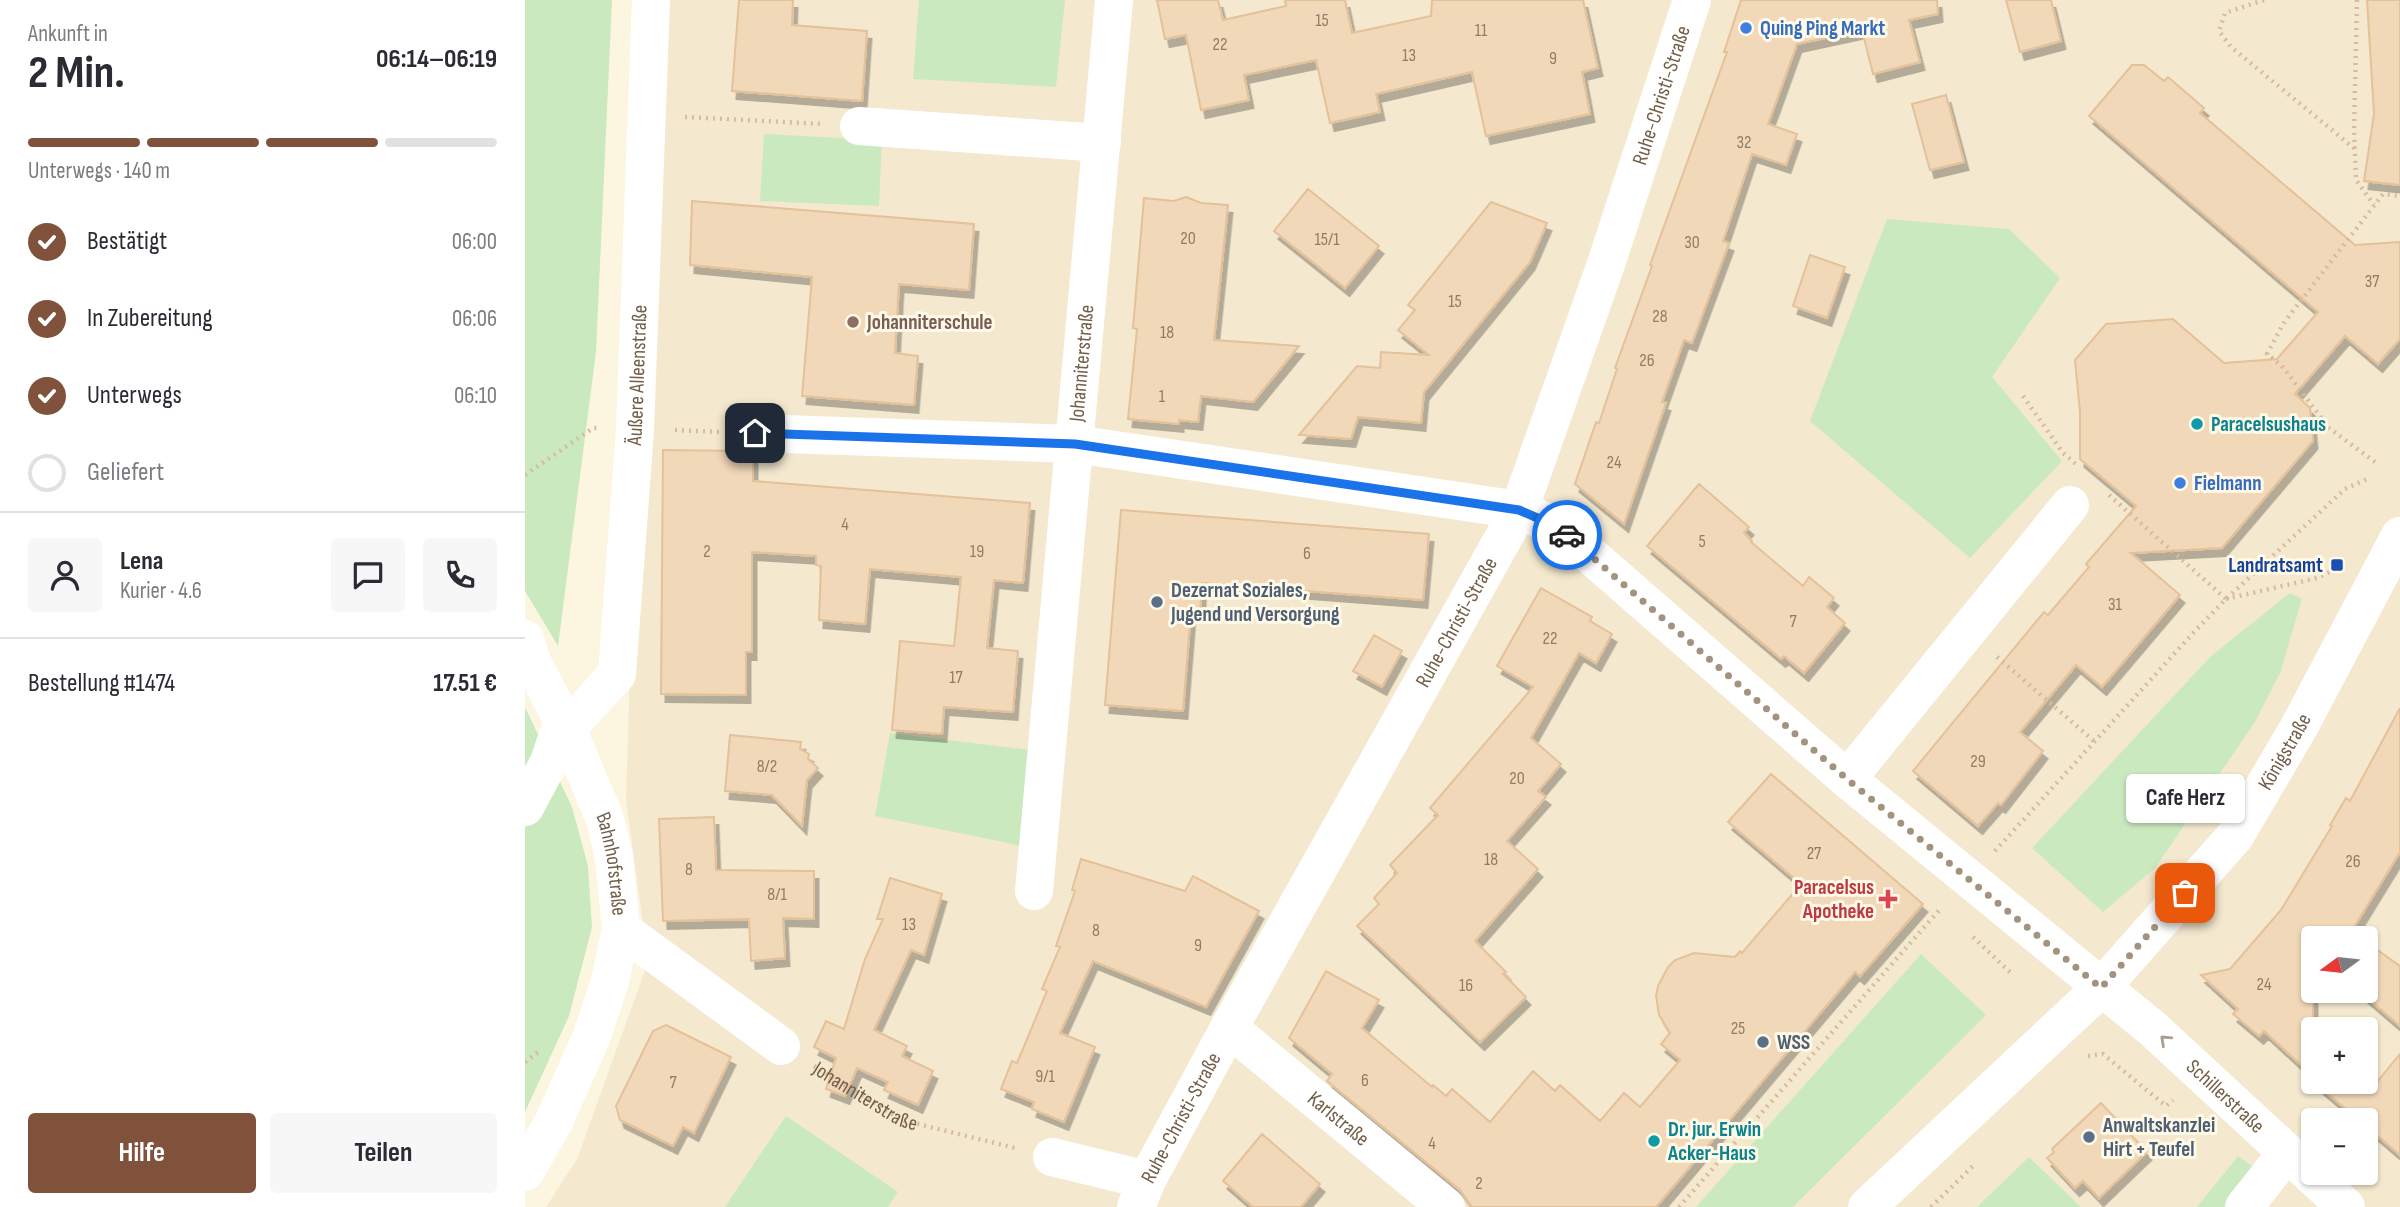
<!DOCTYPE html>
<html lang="de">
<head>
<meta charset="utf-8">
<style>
  :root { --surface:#fff; --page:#f7f7f7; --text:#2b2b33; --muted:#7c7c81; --line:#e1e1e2; --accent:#80523b }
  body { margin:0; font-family:"Sofia Sans Condensed",sans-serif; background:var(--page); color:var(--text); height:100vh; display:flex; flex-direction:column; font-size:26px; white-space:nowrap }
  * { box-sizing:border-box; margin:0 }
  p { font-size:23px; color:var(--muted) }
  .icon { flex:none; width:38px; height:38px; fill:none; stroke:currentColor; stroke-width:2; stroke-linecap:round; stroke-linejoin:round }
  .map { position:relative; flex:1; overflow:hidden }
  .panel { display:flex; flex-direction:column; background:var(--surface); width:525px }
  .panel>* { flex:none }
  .needle { width:46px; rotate:255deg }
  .controls { position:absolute; left:1776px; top:926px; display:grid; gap:14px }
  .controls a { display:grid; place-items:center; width:77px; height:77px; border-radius:7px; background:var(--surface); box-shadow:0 2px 5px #0004; font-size:35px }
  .pin { position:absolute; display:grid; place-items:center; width:60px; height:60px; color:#fff; margin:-30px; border-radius:14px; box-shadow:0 4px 10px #0006 }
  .courier { position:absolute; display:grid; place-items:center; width:70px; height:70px; margin:-35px; border:5px solid #1a73e8; border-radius:50%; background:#fff; color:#222; box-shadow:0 2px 9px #0007 }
  .bubble { position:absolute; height:49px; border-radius:7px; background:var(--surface); box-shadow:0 2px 5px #0004; font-size:23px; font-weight:700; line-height:49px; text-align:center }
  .head em { font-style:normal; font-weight:700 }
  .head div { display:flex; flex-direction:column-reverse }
  .head { display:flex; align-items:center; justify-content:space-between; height:119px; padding:0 28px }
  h1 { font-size:46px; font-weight:700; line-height:52px }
  .bar { display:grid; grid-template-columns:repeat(4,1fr); gap:10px 7px; align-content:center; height:84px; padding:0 28px }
  .bar i { height:9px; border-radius:5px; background:var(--line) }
  .bar .on { background:var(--accent) }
  .bar p { grid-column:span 4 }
  .line { display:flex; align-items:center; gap:18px; padding:0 28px; border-top:2px solid var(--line) }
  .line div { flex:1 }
  .round { display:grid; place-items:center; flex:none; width:74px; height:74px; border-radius:7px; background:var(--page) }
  ol { padding:0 28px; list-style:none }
  li { display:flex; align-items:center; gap:21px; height:77px }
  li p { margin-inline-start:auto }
  li .icon { padding:7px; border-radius:50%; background:var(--accent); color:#fff; stroke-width:4 }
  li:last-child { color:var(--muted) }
  li i { width:38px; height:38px; border:4px solid var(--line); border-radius:50% }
  .button { display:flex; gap:14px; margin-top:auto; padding:14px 28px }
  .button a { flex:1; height:80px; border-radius:7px; background:var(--accent); color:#fff; font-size:28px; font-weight:700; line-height:80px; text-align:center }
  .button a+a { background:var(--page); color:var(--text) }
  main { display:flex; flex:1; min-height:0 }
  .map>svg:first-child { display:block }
  .residential { fill:#f4e9cf; fill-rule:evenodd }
  .green { fill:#cae9bf }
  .building { fill:#f1d8b8; stroke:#e4c199; stroke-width:2; filter:url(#shadow) }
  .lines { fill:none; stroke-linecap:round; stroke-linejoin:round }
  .path { stroke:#d6bb9c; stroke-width:4.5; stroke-dasharray:2 5; stroke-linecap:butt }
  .minor { stroke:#fff; stroke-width:38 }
  .oneway { stroke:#ab9e91 }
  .done { stroke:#a3937e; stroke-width:7; stroke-dasharray:0 12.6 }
  .route { stroke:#1a73e8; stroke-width:9 }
  .shop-dot { fill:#3f7fe0; stroke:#fff9e7; stroke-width:2.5 }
  .education-dot { fill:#8d6e63; stroke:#fff9e7; stroke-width:2.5 }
  .culture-dot { fill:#0f9aa8; stroke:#fff9e7; stroke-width:2.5 }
  .transit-dot { fill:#1a4fb4; stroke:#fff9e7; stroke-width:2.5 }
  .service-dot { fill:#5c6f8a; stroke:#fff9e7; stroke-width:2.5 }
  .health-dot { fill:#e0444e; stroke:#fff9e7; stroke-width:2.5 }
  .labels { text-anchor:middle; stroke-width:6; stroke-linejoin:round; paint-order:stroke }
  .number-label { font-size:18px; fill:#927c64 }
  .shop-label { font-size:21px; font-weight:bold; fill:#366cbe; stroke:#fff9e7; text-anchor:start }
  .street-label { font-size:21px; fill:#735e48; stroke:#fff9e7 }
  .education-label { font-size:21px; font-weight:bold; fill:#785e54; stroke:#fff9e7; text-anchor:start }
  .culture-label { font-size:21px; font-weight:bold; fill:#0d838f; stroke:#fff9e7; text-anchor:start }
  .transit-label { font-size:21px; font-weight:bold; fill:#164399; stroke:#fff9e7; text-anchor:end }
  .service-label { font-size:21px; font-weight:bold; fill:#4e5e75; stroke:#fff9e7; text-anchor:start }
  .health-label { font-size:21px; font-weight:bold; fill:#be3a42; stroke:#fff9e7; text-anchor:end }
</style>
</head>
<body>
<main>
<section class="panel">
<div class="head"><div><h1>2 Min.</h1><p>Ankunft in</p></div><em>06:14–06:19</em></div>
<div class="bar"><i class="on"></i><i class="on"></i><i class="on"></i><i></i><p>Unterwegs · 140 m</p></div>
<ol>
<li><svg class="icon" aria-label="check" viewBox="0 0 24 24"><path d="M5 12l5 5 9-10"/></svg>Bestätigt<p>06:00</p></li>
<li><svg class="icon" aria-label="check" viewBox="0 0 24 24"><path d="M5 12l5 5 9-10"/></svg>In Zubereitung<p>06:06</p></li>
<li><svg class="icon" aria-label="check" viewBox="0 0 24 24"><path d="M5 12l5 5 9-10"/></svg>Unterwegs<p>06:10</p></li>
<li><i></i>Geliefert</li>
</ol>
<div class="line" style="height:126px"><a class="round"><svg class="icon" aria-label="person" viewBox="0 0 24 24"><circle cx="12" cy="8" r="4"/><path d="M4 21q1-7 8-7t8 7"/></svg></a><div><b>Lena</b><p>Kurier · 4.6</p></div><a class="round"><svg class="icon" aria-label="chat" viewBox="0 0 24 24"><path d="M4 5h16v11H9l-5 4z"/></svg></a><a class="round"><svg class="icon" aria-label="phone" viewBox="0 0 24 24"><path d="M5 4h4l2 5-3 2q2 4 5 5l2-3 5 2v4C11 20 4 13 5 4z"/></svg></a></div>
<div class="line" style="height:91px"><div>Bestellung #1474</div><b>17.51 €</b></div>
<div class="button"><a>Hilfe</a><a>Teilen</a></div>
</section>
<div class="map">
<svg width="1875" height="1207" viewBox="0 0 1875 1207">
  <defs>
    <filter id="shadow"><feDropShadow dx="4.5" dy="8" stdDeviation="0" flood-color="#0004"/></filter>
  </defs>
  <rect width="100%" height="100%" fill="#fcf6e1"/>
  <path class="residential" d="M 126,0 L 1875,0 L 1875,1207 L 21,1207 L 52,1159 L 123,962 L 101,800 ZM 1788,938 L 1841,938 L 1841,990 L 1788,990 ZM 1788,1029 L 1841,1029 L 1841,1082 L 1788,1082 ZM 1788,1120 L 1841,1120 L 1841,1172 L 1788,1172 Z"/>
  <path class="green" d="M 0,0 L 87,0 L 71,352 L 33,646 L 0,591 Z
    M 394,0 L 540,0 L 531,87 L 388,79 Z
    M 239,134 L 357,140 L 354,206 L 235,201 Z
    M 1362,219 L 1484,229 L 1535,278 L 1467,377 L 1537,461 L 1445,558 L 1285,421 Z
    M 1765,593 L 1777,599 L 1755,673 L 1730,722 L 1630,868 L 1578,912 L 1507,848 L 1686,656 Z
    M 0,707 L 47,807 L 63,866 L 67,927 L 44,1016 L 0,1112 Z
    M 365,733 L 506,750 L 498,846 L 350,816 Z
    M 1396,954 L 1461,1015 L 1268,1207 L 1171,1207 Z
    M 261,1116 L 373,1192 L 363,1207 L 200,1207 Z
    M 1713,1156 L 1731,1169 L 1700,1207 L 1672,1207 Z
    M 1504,1157 L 1556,1207 L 1452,1207 Z"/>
  <path class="building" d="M 214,0 L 268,0 L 267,25 L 342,31 L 337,101 L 207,91 Z
    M 632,0 L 693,0 L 698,20 L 761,6 L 760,0 L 820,0 L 827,33 L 906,16 L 907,0 L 1058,0 L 1073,68 L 1057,72 L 1065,114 L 961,136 L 947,72 L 851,94 L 855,112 L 805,123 L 791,60 L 719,75 L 724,100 L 676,110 L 661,35 L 640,39 Z
    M 1216,0 L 1412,0 L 1413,14 L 1384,20 L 1395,62 L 1348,74 L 1337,30 L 1272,44 L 1243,124 L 1272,134 L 1261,165 L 1227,154 L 1198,241 L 1204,243 L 1167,343 L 1159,340 L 1137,402 L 1141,403 L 1099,524 L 1050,484 L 1071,422 L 1074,423 L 1092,369 L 1090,368 L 1127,266 L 1125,265 L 1202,52 L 1199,52 Z
    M 1481,0 L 1526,0 L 1536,41 L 1495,52 Z
    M 1842,0 L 1875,0 L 1875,185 L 1839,181 L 1849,114 Z
    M 1607,65 L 1619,65 L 1639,81 L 1643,77 L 1679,108 L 1675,113 L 1830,245 L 1875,242 L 1875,339 L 1853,364 L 1820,336 L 1770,394 L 1785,408 L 1788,441 L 1697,548 L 1606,553 L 1655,595 L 1577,687 L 1551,665 L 1495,732 L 1518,751 L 1476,805 L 1473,803 L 1453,826 L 1388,771 L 1519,612 L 1523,615 L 1564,567 L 1561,564 L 1611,506 L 1555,459 L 1555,412 L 1550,360 L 1581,324 L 1648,319 L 1699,363 L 1752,359 L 1793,312 L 1564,116 Z
    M 1421,95 L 1439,162 L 1405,170 L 1387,104 Z
    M 783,189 L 854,246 L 820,288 L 749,231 Z
    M 661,197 L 676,203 L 703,205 L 689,340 L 774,346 L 728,402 L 676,396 L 673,422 L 654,420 L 654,424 L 603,419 L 612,329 L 608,328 L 619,198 L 649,201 Z
    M 167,201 L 449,224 L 444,290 L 374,284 L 370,353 L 393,356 L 389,405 L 277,396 L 287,277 L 165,265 Z
    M 966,202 L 1022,223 L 1005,262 L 899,392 L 896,423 L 833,417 L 826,439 L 774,435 L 832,366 L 855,368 L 856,352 L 904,355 L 873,330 L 890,310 L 883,305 Z
    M 1285,255 L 1320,267 L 1302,318 L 1268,306 Z
    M 138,450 L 218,451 L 228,455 L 228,481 L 505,503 L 498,583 L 469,580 L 462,648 L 493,651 L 488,712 L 419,707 L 417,734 L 367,730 L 375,641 L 429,646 L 436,577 L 345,569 L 340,624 L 294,620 L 296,566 L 291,565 L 291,556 L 227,552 L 227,652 L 221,652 L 221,695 L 136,694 Z
    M 1174,484 L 1224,527 L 1219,533 L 1227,541 L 1226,542 L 1278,586 L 1284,577 L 1309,598 L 1302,607 L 1320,623 L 1279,673 L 1259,656 L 1256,659 L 1122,546 Z
    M 596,510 L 904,534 L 898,600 L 677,583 L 675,612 L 666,611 L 658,711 L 580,705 Z
    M 1016,588 L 1067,617 L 1065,621 L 1087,634 L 1071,663 L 1054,653 L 1006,738 L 1036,764 L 1013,791 L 1021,797 L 982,841 L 1013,869 L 950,941 L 981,972 L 978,974 L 1001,997 L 955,1042 L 832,926 L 854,904 L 849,898 L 872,873 L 865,865 L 913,815 L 905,808 L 1008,687 L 972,666 Z
    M 849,635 L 877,651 L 857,687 L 828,671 Z
    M 1875,708 L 1875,852 L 1826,932 L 1835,938 L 1788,938 L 1788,1076 L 1739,1031 L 1734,1036 L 1708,1014 L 1713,1009 L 1676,975 L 1705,969 L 1756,910 L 1807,826 L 1805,825 L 1821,798 L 1825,801 Z
    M 205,735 L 276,742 L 275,749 L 284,754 L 283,759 L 293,768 L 282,780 L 277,826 L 247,795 L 200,791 Z
    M 1246,774 L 1398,904 L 1335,976 L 1330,972 L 1131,1207 L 947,1207 L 935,1190 L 802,1081 L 807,1074 L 764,1038 L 801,971 L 854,1000 L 837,1028 L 907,1087 L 908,1085 L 921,1096 L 927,1089 L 965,1122 L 1008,1071 L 1030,1091 L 1035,1085 L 1075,1121 L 1099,1093 L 1115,1107 L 1155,1060 L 1136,1044 L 1145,1033 L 1134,1015 L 1131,996 L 1133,986 L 1143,967 L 1150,960 L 1169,953 L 1210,957 L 1215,951 L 1217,953 L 1276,884 L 1203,822 Z
    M 189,817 L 191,870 L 289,871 L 289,919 L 258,918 L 260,958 L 226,961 L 224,919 L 138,921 L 134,819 Z
    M 556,859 L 660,891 L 668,876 L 734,911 L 681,1007 L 568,961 L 535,1033 L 570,1047 L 539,1122 L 507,1109 L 509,1102 L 476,1089 L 487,1061 L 492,1063 L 522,991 L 517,989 L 535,947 L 531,946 L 550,891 L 547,890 Z
    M 365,878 L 417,894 L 399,955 L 386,950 L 349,1030 L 382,1046 L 377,1056 L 408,1071 L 393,1105 L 359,1090 L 363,1082 L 332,1068 L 320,1096 L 301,1089 L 311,1058 L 289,1047 L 301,1021 L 319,1029 L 340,959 L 358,919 L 352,919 Z
    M 1841,942 L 1875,966 L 1875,1026 L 1833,990 L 1841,990 Z
    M 141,1025 L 206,1057 L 169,1133 L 158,1127 L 148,1146 L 95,1120 L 91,1106 L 128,1031 Z
    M 1875,1054 L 1875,1155 L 1841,1126 L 1841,1120 L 1834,1120 L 1789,1082 L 1852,1082 Z
    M 1576,1103 L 1622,1152 L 1574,1198 L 1558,1181 L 1550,1188 L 1522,1158 L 1529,1152 L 1527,1149 Z
    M 737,1134 L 795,1184 L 776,1207 L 728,1207 L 698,1181 Z"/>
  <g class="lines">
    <g class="path">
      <path d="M 1739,0 L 1700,13 L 1694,31 L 1706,47 L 1830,149"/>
      <path d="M 1832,0 L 1829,130 L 1831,180 L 1849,205"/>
      <path d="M 160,117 L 298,124"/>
      <path d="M 1498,396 L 1538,453 L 1552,465"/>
      <path d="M 150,430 L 194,432"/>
      <path d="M 1850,462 L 1804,428 L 1757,366 L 1742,354 L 1758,324 L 1858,194 L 1875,196"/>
      <path d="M 0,475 L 68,428 L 72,428"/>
      <path d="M 1584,495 L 1701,599"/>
      <path d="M 1701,599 L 1792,578 L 1811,569"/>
      <path d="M 1472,657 L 1569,741"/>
      <path d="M 1470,851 L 1670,631 L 1701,599 L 1820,489 L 1842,479"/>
      <path d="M 1448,937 L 1488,975"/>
      <path d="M 1563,1056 L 1578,1054 L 1641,1106 L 1648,1100"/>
      <path d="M 0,1062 L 16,1050"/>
      <path id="s1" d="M 289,1066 L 377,1120 L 490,1148"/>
      <path d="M 1154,1207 L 1416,908"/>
      <path d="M 1406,1207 L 1448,1166"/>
    </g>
    <g class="minor">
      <path d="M 334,126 L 577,143"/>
      <path id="s2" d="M 230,433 L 550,444 L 994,510 L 1033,527 L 1322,779 L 1628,1029 L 1821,1207"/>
      <path id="s3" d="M 0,639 L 7,662 L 42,729 L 80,819 L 89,858 L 96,929 L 85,981 L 67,1036 L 29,1121 L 0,1172"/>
      <path id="s4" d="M 42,729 L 92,674 L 110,430 L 126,0"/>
      <path d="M 1322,779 L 1545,505"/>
      <path d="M 0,807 L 24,762 L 37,723"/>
      <path id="s5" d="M 509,891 L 589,0"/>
      <path d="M 96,929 L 256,1046"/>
      <path id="s6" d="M 704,1028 L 921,1207"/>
      <path d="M 527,1157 L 622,1180"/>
      <path id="s7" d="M 611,1207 L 622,1180 L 704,1028 L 994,510 L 1081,264 L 1167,0"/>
      <path id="s8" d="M 1342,1207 L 1576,988 L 1710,836 L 1774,727 L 1875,536"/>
      <path d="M 1719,1207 L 1761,1154"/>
    </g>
  </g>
  <defs><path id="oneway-chevron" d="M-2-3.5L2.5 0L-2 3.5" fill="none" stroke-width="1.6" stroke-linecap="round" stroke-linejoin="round" transform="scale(1.75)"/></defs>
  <use class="oneway" href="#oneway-chevron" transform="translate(1640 1040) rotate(-137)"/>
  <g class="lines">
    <path class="done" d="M 1042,535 L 1322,779 L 1576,988 L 1660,893"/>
    <path class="route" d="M 230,433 L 550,444 L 994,510 L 1033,527 L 1042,535"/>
  </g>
  <g class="shop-dot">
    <circle cx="1221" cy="28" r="7"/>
    <circle cx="1655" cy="483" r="7"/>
  </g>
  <circle class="education-dot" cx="328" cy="322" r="7"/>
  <g class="culture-dot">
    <circle cx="1672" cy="424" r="7"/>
    <circle cx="1129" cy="1141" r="7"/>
  </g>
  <rect class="transit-dot" x="1805" y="558" width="14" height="14" rx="3.5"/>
  <g class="service-dot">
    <circle cx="632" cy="602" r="7"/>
    <circle cx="1238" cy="1042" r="7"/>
    <circle cx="1564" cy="1137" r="7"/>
  </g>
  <path class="health-dot" d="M1359.5 888.5h7v7h7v7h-7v7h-7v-7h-7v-7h7z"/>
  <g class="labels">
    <g class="number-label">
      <text x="797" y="26">15</text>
      <text x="956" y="36">11</text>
      <text x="695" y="50">22</text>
      <text x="884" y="61">13</text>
      <text x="1028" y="64">9</text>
      <text x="1219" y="148">32</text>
      <text x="663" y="244">20</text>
      <text x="802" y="245">15/1</text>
      <text x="1167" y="248">30</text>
      <text x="1847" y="287">37</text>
      <text x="930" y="307">15</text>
      <text x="1135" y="322">28</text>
      <text x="642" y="338">18</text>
      <text x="1122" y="366">26</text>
      <text x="637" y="402">1</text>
      <text x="1089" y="468">24</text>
      <text x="320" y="530">4</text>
      <text x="1177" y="547">5</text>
      <text x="182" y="557">2</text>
      <text x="452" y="557">19</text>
      <text x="782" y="559">6</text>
      <text x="1590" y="610">31</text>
      <text x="1268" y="627">7</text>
      <text x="1025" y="644">22</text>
      <text x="431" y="683">17</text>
      <text x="1453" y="767">29</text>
      <text x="242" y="772">8/2</text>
      <text x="992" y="784">20</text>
      <text x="1289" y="859">27</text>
      <text x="966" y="865">18</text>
      <text x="1828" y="867">26</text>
      <text x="164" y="875">8</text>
      <text x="252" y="900">8/1</text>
      <text x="384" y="930">13</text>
      <text x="571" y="936">8</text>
      <text x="673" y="951">9</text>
      <text x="1739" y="990">24</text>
      <text x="941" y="991">16</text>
      <text x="1213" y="1034">25</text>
      <text x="520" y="1082">9/1</text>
      <text x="840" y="1086">6</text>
      <text x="148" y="1088">7</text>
      <text x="907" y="1149">4</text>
      <text x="954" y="1189">2</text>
    </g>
    <g class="shop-label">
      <text x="1235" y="35">Quing Ping Markt</text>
      <text x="1669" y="490">Fielmann</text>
    </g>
    <g class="street-label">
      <text dy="7" stroke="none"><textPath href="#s7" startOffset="1234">Ruhe-Christi-Straße</textPath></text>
      <text dy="7" stroke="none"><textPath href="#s5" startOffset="530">Johanniterstraße</textPath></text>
      <text dy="7" stroke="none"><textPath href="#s4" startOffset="374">Äußere Alleenstraße</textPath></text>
      <text dy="7" stroke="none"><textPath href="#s7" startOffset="667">Ruhe-Christi-Straße</textPath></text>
      <text dy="7" stroke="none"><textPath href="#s8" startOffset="621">Königstraße</textPath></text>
      <text dy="7" stroke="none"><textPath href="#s3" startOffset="243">Bahnhofstraße</textPath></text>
      <text dy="7" stroke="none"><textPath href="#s1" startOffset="60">Johanniterstraße</textPath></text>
      <text dy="7" stroke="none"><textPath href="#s2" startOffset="1689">Schillerstraße</textPath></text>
      <text dy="7" stroke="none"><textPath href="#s6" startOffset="142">Karlstraße</textPath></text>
      <text dy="7" stroke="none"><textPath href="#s7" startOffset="100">Ruhe-Christi-Straße</textPath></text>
    </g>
    <g class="education-label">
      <text x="342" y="329">Johanniterschule</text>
    </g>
    <g class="culture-label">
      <text x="1686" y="431">Paracelsushaus</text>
      <text x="1143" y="1136">Dr. jur. Erwin<tspan x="1143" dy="24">Acker-Haus</tspan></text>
    </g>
    <g class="transit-label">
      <text x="1798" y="572">Landratsamt</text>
    </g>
    <g class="service-label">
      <text x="646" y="597">Dezernat Soziales,<tspan x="646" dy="24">Jugend und Versorgung</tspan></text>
      <text x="1252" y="1049">WSS</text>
      <text x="1578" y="1132">Anwaltskanzlei<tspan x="1578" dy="24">Hirt + Teufel</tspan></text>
    </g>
    <g class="health-label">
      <text x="1349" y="894">Paracelsus<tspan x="1349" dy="24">Apotheke</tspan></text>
    </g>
  </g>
</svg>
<div class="controls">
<a><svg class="needle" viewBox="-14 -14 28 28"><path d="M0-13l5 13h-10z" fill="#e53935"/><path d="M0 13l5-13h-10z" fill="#7c7c81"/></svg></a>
<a>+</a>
<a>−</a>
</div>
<div class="pin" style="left:1660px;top:893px;background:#ea580c"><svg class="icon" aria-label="bag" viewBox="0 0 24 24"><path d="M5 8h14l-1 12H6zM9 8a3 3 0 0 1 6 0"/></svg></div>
<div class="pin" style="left:230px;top:433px;background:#1f2937"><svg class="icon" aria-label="home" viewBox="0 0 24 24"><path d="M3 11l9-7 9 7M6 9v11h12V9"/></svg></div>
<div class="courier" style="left:1042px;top:535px"><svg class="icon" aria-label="car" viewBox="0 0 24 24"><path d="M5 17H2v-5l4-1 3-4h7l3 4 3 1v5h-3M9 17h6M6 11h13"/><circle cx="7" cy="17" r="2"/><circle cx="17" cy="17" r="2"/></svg></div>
<div class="bubble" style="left:1601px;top:774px;width:119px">Cafe Herz</div>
</div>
</main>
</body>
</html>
